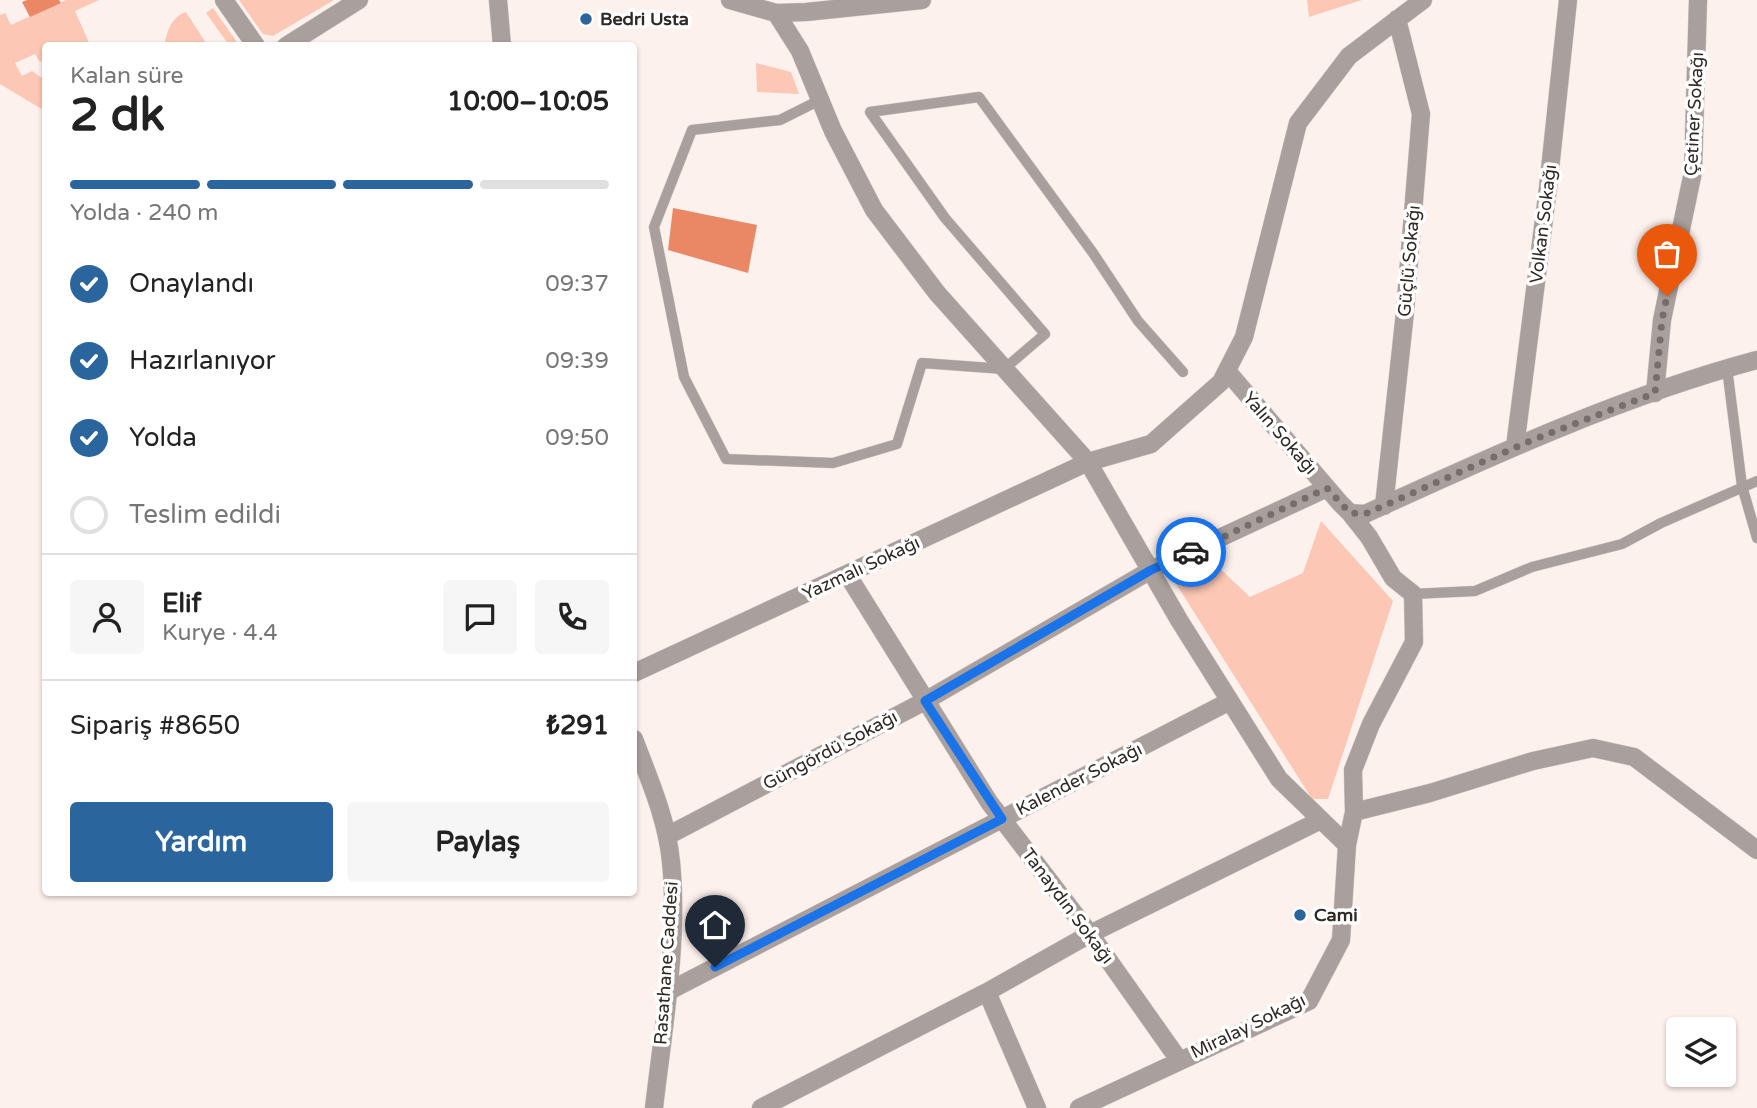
<!DOCTYPE html>
<html lang="tr">
<head>
<meta charset="utf-8">
<style>
  :root { --surface:#fff; --page:#f6f6f6; --text:#222; --muted:#767676; --line:#e0e0e0; --accent:#2a659d }
  body { margin:0; font-family:"Varela Round",sans-serif; background:var(--page); color:var(--text); height:100vh; display:flex; flex-direction:column; font-size:26px; white-space:nowrap }
  * { box-sizing:border-box; margin:0 }
  p { font-size:23px; color:var(--muted) }
  .icon { flex:none; width:38px; height:38px; fill:none; stroke:currentColor; stroke-width:2; stroke-linecap:round; stroke-linejoin:round }
  .map { position:relative; flex:1; overflow:hidden }
  .sheet { position:absolute; left:42px; top:42px; width:595px; height:854px; display:flex; flex-direction:column; background:var(--surface); border-radius:7px; box-shadow:0 2px 5px #0004 }
  .sheet>* { flex:none }
  .buttons { position:absolute; left:1666px; top:1017px; display:grid; gap:14px }
  .buttons a { display:grid; place-items:center; width:70px; height:70px; border-radius:7px; background:var(--surface); box-shadow:0 2px 5px #0004; font-size:35px }
  .pin { position:absolute; display:grid; place-items:center; width:60px; height:60px; color:#fff; margin:-72px -30px; border-radius:50% 50% 50% 0; rotate:-45deg; box-shadow:0 0 7px #0007 }
  .pin .icon { rotate:45deg }
  .courier { position:absolute; display:grid; place-items:center; width:70px; height:70px; margin:-35px; border:5px solid #1a73e8; border-radius:50%; background:#fff; color:#222; box-shadow:0 2px 9px #0007 }
  .summary em { font-style:normal; font-weight:700 }
  .summary div { display:flex; flex-direction:column-reverse }
  .summary { display:flex; align-items:center; justify-content:space-between; height:119px; padding:0 28px }
  h1 { font-size:46px; font-weight:700; line-height:52px }
  .bar { display:grid; grid-template-columns:repeat(4,1fr); gap:10px 7px; align-content:center; height:84px; padding:0 28px }
  .bar i { height:9px; border-radius:5px; background:var(--line) }
  .bar .selected { background:var(--accent) }
  .bar p { grid-column:span 4 }
  .line { display:flex; align-items:center; gap:18px; padding:0 28px; border-top:2px solid var(--line) }
  .line div { flex:1 }
  .round { display:grid; place-items:center; flex:none; width:74px; height:74px; border-radius:7px; background:var(--page) }
  ol { padding:0 28px; list-style:none }
  li { display:flex; align-items:center; gap:21px; height:77px }
  li p { margin-inline-start:auto }
  li .icon { padding:7px; border-radius:50%; background:var(--accent); color:#fff; stroke-width:4 }
  li:last-child { color:var(--muted) }
  li i { width:38px; height:38px; border:4px solid var(--line); border-radius:50% }
  .action { display:flex; gap:14px; margin-top:auto; padding:14px 28px }
  .action a { flex:1; height:80px; border-radius:7px; background:var(--accent); color:#fff; font-size:28px; font-weight:700; line-height:80px; text-align:center }
  .action a+a { background:var(--page); color:var(--text) }
  .map>svg:first-child { display:block }
  .green { fill:#fcc7b4 }
  .water { fill:#ea8866 }
  .lines { fill:none; stroke-linecap:round; stroke-linejoin:round }
  .service-casing { stroke:#d8cdc9; stroke-width:11 }
  .minor-casing { stroke:#d8cdc9; stroke-width:19 }
  .tertiary-casing { stroke:#d8cdc9; stroke-width:19 }
  .service { stroke:#a9a09e; stroke-width:10 }
  .minor { stroke:#a9a09e; stroke-width:18 }
  .tertiary { stroke:#a9a09e; stroke-width:18 }
  .done { stroke:#776e6b; stroke-width:7; stroke-dasharray:0 12.6 }
  .route { stroke:#1a73e8; stroke-width:9 }
  .poi-dot { fill:#2a659d; stroke:#fff; stroke-width:2.5 }
  .labels { text-anchor:middle; stroke-width:7; stroke-linejoin:round; paint-order:stroke }
  .poi-label { font-size:18px; font-weight:bold; fill:#2f2825; stroke:#fff; text-anchor:start }
  .street-label { font-size:18px; fill:#2f2825; stroke:#fff }
</style>
</head>
<body>
<div class="map">
<svg width="1757" height="1108" viewBox="0 0 1757 1108">
  <rect width="100%" height="100%" fill="#fdf1ed"/>
  <path class="green" d="M 66,0 L 99,0 L 75,11 L 90,45 L 46,46 L 45,60 L 40,62 L 35,54 L 15,63 L 22,76 L 32,71 L 45,80 L 45,111 L 0,84 L 0,15 L 5,13 L 11,25 Z
    M 239,0 L 334,0 L 273,36 L 263,34 Z
    M 1307,0 L 1362,0 L 1309,17 Z
    M 213,8 L 239,45 L 229,45 L 206,13 Z
    M 186,12 L 206,43 L 199,45 L 166,45 L 165,42 C 168,29 172,17 186,12 Z
    M 756,63 L 791,72 L 799,94 L 757,92 Z
    M 1321,521 L 1393,601 L 1328,799 L 1312,799 L 1168,571 L 1212,561 L 1250,597 L 1303,573 Z"/>
  <path class="water" d="M 27,0 L 59,0 L 61,3 L 30,17 L 22,2 Z
    M 673,208 L 757,225 L 748,273 L 668,250 Z"/>
  <g class="lines">
    <g class="service-casing">
      <path id="service" d="M 820,100 L 780,120 L 692,130 L 654,227 L 684,377 L 726,459 L 833,463 L 897,444 L 922,363 L 1004,369 L 1045,334 L 945,218 L 870,112 L 979,97 L 1093,253 L 1138,321 L 1183,372
        M 1727,368 L 1742,486 L 1757,538
        M 1413,594 L 1475,591 L 1532,567 L 1622,544 L 1661,523 L 1757,481"/>
    </g>
    <g class="minor-casing">
      <path id="minor" d="M 730,0 L 776,13 L 806,12 L 922,0
        M 286,46 L 359,0
        M 1227,371 L 1340,503 L 1350,513 L 1365,514 C 1492,456 1622,396 1757,360
        M 1655,393 L 1662,320 L 1693,172 L 1698,0
        M 1515,447 L 1548,188 L 1568,0
        M 1384,506 L 1405,312 L 1421,114 L 1397,19
        M 1350,513 L 1369,537 L 1393,578 L 1413,594 L 1414,642 L 1371,724 L 1353,770 L 1354,812 L 1347,845 L 1279,779 L 1179,620 L 1088,462 L 1151,444 L 1221,382 L 1244,337 L 1298,123 L 1349,56 L 1423,0
        M 847,574 L 989,802 L 1090,934 L 1179,1060
        M 634,673 L 1088,462 L 937,293 L 874,210 L 833,131 L 800,51 L 776,13
        M 1354,812 L 1430,793 L 1533,761 L 1593,748 L 1634,757 L 1757,850
        M 667,836 L 925,701 L 1151,570 L 1327,488
        M 667,992 L 1230,701
        M 987,992 L 1037,1108
        M 761,1108 L 987,992 L 1090,934 L 1321,820
        M 1079,1108 L 1309,1001 L 1341,940 L 1347,845"/>
    </g>
    <g class="tertiary-casing">
      <path id="tertiary" d="M 224,0 L 256,46
        M 498,0 L 502,46
        M 634,739 C 649,779 667,819 671,862 C 679,941 663,1029 654,1108"/>
    </g>
    <use href="#service" class="service"/>
    <use href="#minor" class="minor"/>
    <use href="#tertiary" class="tertiary"/>
  </g>
  <g class="lines">
    <path class="done" d="M 1191,552 L 1327,488 L 1350,513 L 1365,514 L 1530,441 L 1655,393 L 1662,320 L 1667,296"/>
    <path class="route" d="M 715,967 L 1002,819 L 925,701 L 1151,570 L 1191,552"/>
  </g>
  <g class="poi-dot">
    <circle cx="586" cy="19" r="7"/>
    <circle cx="1300" cy="915" r="7"/>
  </g>
  <g class="labels">
    <g class="poi-label">
      <text x="600" y="25">Bedri Usta</text>
      <text x="1314" y="921">Cami</text>
    </g>
    <g class="street-label">
      <text transform="translate(1694 114) rotate(-87)" y="6">Çetiner Sokağı</text>
      <text transform="translate(1543 224) rotate(-83)" y="6">Volkan Sokağı</text>
      <text transform="translate(1409 261) rotate(-85)" y="6">Güçlü Sokağı</text>
      <text transform="translate(1280 433) rotate(49)" y="6">Yalın Sokağı</text>
      <text transform="translate(861 568) rotate(-25)" y="6">Yazmalı Sokağı</text>
      <text transform="translate(830 750) rotate(-28)" y="6">Güngördü Sokağı</text>
      <text transform="translate(1079 779) rotate(-27)" y="6">Kalender Sokağı</text>
      <text transform="translate(1068 906) rotate(53)" y="6">Tanaydın Sokağı</text>
      <text transform="translate(666 963) rotate(-86)" y="6">Rasathane Caddesi</text>
      <text transform="translate(1248 1026) rotate(-26)" y="6">Miralay Sokağı</text>
    </g>
  </g>
</svg>
<div class="buttons">
<a><svg class="icon" aria-label="layers" viewBox="0 0 24 24"><path d="M12 4l9 5-9 5-9-5zM3 14l9 5 9-5"/></svg></a>
</div>
<div class="pin" style="left:1667px;top:296px;background:#ea580c"><svg class="icon" aria-label="bag" viewBox="0 0 24 24"><path d="M5 8h14l-1 12H6zM9 8a3 3 0 0 1 6 0"/></svg></div>
<div class="pin" style="left:715px;top:967px;background:#1f2937"><svg class="icon" aria-label="home" viewBox="0 0 24 24"><path d="M3 11l9-7 9 7M6 9v11h12V9"/></svg></div>
<div class="courier" style="left:1191px;top:552px"><svg class="icon" aria-label="car" viewBox="0 0 24 24"><path d="M5 17H2v-5l4-1 3-4h7l3 4 3 1v5h-3M9 17h6M6 11h13"/><circle cx="7" cy="17" r="2"/><circle cx="17" cy="17" r="2"/></svg></div>
<section class="sheet">
<div class="summary"><div><h1>2 dk</h1><p>Kalan süre</p></div><em>10:00–10:05</em></div>
<div class="bar"><i class="selected"></i><i class="selected"></i><i class="selected"></i><i></i><p>Yolda · 240 m</p></div>
<ol>
<li><svg class="icon" aria-label="check" viewBox="0 0 24 24"><path d="M5 12l5 5 9-10"/></svg>Onaylandı<p>09:37</p></li>
<li><svg class="icon" aria-label="check" viewBox="0 0 24 24"><path d="M5 12l5 5 9-10"/></svg>Hazırlanıyor<p>09:39</p></li>
<li><svg class="icon" aria-label="check" viewBox="0 0 24 24"><path d="M5 12l5 5 9-10"/></svg>Yolda<p>09:50</p></li>
<li><i></i>Teslim edildi</li>
</ol>
<div class="line" style="height:126px"><a class="round"><svg class="icon" aria-label="person" viewBox="0 0 24 24"><circle cx="12" cy="8" r="4"/><path d="M4 21q1-7 8-7t8 7"/></svg></a><div><b>Elif</b><p>Kurye · 4.4</p></div><a class="round"><svg class="icon" aria-label="chat" viewBox="0 0 24 24"><path d="M4 5h16v11H9l-5 4z"/></svg></a><a class="round"><svg class="icon" aria-label="phone" viewBox="0 0 24 24"><path d="M5 4h4l2 5-3 2q2 4 5 5l2-3 5 2v4C11 20 4 13 5 4z"/></svg></a></div>
<div class="line" style="height:91px"><div>Sipariş #8650</div><b>₺291</b></div>
<div class="action"><a>Yardım</a><a>Paylaş</a></div>
</section>
</div>
</body>
</html>
